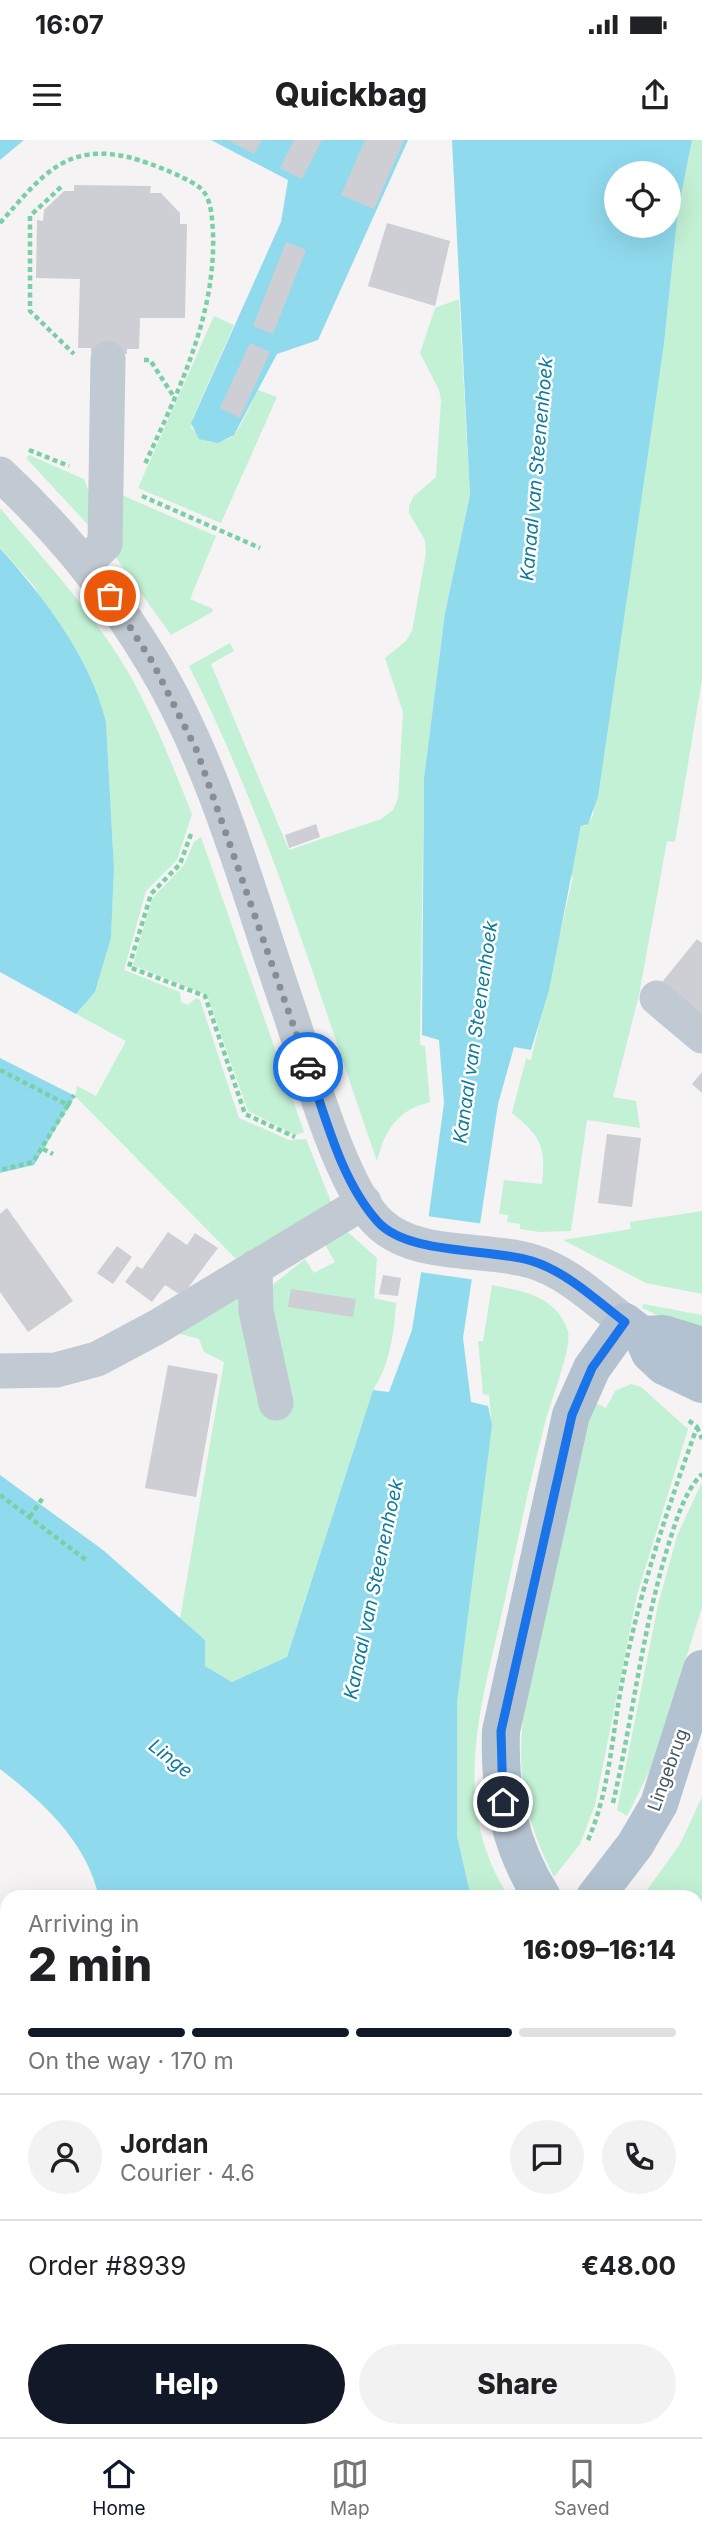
<!DOCTYPE html>
<html lang="en">
<head>
<meta charset="utf-8">
<style>
  :root { --surface:#fff; --page:#f2f2f2; --text:#202124; --muted:#757577; --line:#e0e0e0; --accent:#111827 }
  body { margin:0; font-family:Inter,sans-serif; background:var(--page); color:var(--text); height:100vh; display:flex; flex-direction:column; font-size:26px; white-space:nowrap }
  * { box-sizing:border-box; margin:0 }
  p { font-size:23px; color:var(--muted) }
  .icon { flex:none; width:38px; height:38px; fill:none; stroke:currentColor; stroke-width:2; stroke-linecap:round; stroke-linejoin:round }
  .map { position:relative; flex:1; overflow:hidden }
  .sheet { position:absolute; left:0px; top:1750px; width:704px; height:548px; display:flex; flex-direction:column; background:var(--surface); border-radius:21px 21px 0 0; box-shadow:0 7px 28px #0002 }
  .sheet>* { flex:none }
  .tools { position:absolute; left:604px; top:21px; display:grid; gap:14px }
  .tools a { display:grid; place-items:center; width:77px; height:77px; border-radius:50%; background:var(--surface); box-shadow:0 7px 28px #0002; font-size:35px }
  .pin { position:absolute; display:grid; place-items:center; width:60px; height:60px; color:#fff; margin:-30px; border:4px solid #fff; border-radius:50%; box-shadow:0 2px 7px #0007 }
  .courier { position:absolute; display:grid; place-items:center; width:70px; height:70px; margin:-35px; border:5px solid #1a73e8; border-radius:50%; background:#fff; color:#222; box-shadow:0 2px 9px #0007 }
  .summary em { font-style:normal; font-weight:800 }
  .summary div { display:flex; flex-direction:column-reverse }
  .summary { display:flex; align-items:center; justify-content:space-between; height:119px; padding:0 28px }
  h1 { font-size:46px; font-weight:800; line-height:52px }
  .bar { display:grid; grid-template-columns:repeat(4,1fr); gap:10px 7px; align-content:center; height:84px; padding:0 28px }
  .bar i { height:9px; border-radius:5px; background:var(--line) }
  .bar .active { background:var(--accent) }
  .bar p { grid-column:span 4 }
  .line { display:flex; align-items:center; gap:18px; padding:0 28px; border-top:2px solid var(--line) }
  .line div { flex:1 }
  .round { display:grid; place-items:center; flex:none; width:74px; height:74px; border-radius:37px; background:var(--page) }
  .action { display:flex; gap:14px; margin-top:auto; padding:14px 28px }
  .action a { flex:1; height:80px; border-radius:42px; background:var(--accent); color:#fff; font-size:28px; font-weight:800; line-height:80px; text-align:center }
  .action a+a { background:var(--page); color:var(--text) }
  .status { display:flex; justify-content:space-between; align-items:center; height:49px; padding:0 35px; background:var(--surface); direction:ltr }
  .status svg { height:19px; fill:currentColor }
  header { display:flex; justify-content:space-between; align-items:center; height:91px; padding:0 28px; background:var(--surface); font-size:32px; font-weight:800 }
  .tabs { display:flex; justify-content:space-around; align-items:center; height:98px; border-top:2px solid var(--line); background:var(--surface); font-size:19px; color:var(--muted) }
  .tabs a { display:grid; justify-items:center; gap:4px }
  .tabs .active { color:var(--accent) }
  .map>svg:first-child { display:block }
  .commercial { fill:#fdf9ef }
  .green { fill:#c3f1d5 }
  .water { fill:#90daee; fill-rule:evenodd }
  .pier { fill:#f5f3f3 }
  .building { fill:#cdcfd5 }
  .lines { fill:none; stroke-linecap:round; stroke-linejoin:round }
  .path { stroke:#7ad0a6; stroke-width:4.5; stroke-dasharray:5 3.5; stroke-linecap:butt }
  .minor { stroke:#c1cad2; stroke-width:35 }
  .major { stroke:#b3c2d1; stroke-width:38 }
  .done { stroke:#868d94; stroke-width:7; stroke-dasharray:0 12.6 }
  .route { stroke:#1a73e8; stroke-width:9 }
  .labels { text-anchor:middle; stroke-width:5; stroke-linejoin:round; paint-order:stroke }
  .street-label { font-size:18px; fill:#4a5661; stroke:#fff }
  .water-label { font-size:19px; font-style:italic; fill:#0c7c9b; stroke:#fff }
</style>
</head>
<body>
<div class="status"><b>16:07</b><svg viewBox="0 0 49 12"><path d="M0 12V9h3v3zM5 12V6h3v6zM10 12V3h3v9zM15 12V0h3v12zM26 1h20v11H26zM47 4h2v5h-2z"/></svg></div>
<header><svg class="icon" aria-label="menu" viewBox="0 0 24 24"><path d="M4 6h16M4 12h16M4 18h16"/></svg>Quickbag<svg class="icon" aria-label="share" viewBox="0 0 24 24"><path d="M12 15V3M7 8l5-5 5 5M5 13v7h14v-7"/></svg></header>
<div class="map">
<svg width="702" height="2297" viewBox="0 0 702 2297">
  <rect width="100%" height="100%" fill="#f5f3f3"/>
  <path class="commercial" d="M 196,2291 L 592,2291 L 595,2297 L 182,2297 Z"/>
  <path class="green" d="M 692,0 L 702,0 L 702,540 L 675,702 L 667,701 L 639,855 L 613,957 L 636,961 L 640,988 L 587,980 L 571,1091 L 540,1092 L 520,1089 L 520,1084 L 507,1082 L 508,1075 L 499,1074 L 504,1040 L 542,1044 C 546,1007 541,996 512,973 L 526,919 L 531,920 L 573,737 L 570,736 L 582,685 L 585,686 L 593,676 L 664,204 L 678,71 Z
    M 459,159 L 470,355 L 445,473 L 424,638 L 420,905 L 425,906 L 430,962 C 397,970 385,990 377,1021 C 319,855 269,683 189,526 L 230,503 L 234,511 L 211,524 L 289,710 L 381,679 L 393,670 L 398,658 L 403,572 L 385,518 L 406,501 L 412,491 L 426,413 L 425,400 L 409,373 L 409,366 L 413,357 L 436,337 L 441,260 L 439,250 L 420,213 L 435,168 Z
    M 214,176 L 234,185 L 193,277 L 191,288 C 236,320 238,286 258,250 L 277,257 L 221,383 L 138,348 Z
    M 29,315 L 84,339 L 91,357 L 92,389 L 26,318 Z
    M 124,356 L 216,396 L 190,459 L 213,469 L 212,472 L 171,495 L 114,415 L 120,357 Z
    M 0,368 C 38,413 78,456 111,505 C 146,556 169,617 192,674 L 177,720 L 146,751 L 124,830 L 180,852 L 181,862 L 188,865 L 196,858 L 200,860 L 239,978 L 289,1000 L 306,999 L 335,1072 L 240,1123 L 75,956 L 77,946 L 96,956 L 126,901 L 76,874 L 95,852 L 111,798 L 114,729 L 106,582 L 34,446 L 0,407 Z
    M 201,697 L 304,992 L 295,995 L 248,971 L 207,855 L 133,825 L 152,759 L 184,725 L 194,702 Z
    M 702,1071 L 702,1154 L 646,1143 L 563,1100 L 631,1089 L 630,1082 Z
    M 341,1086 L 377,1118 L 374,1158 L 396,1163 C 394,1192 390,1225 373,1250 L 287,1517 L 232,1542 L 205,1526 L 205,1500 L 180,1479 L 224,1222 L 204,1212 L 199,1199 L 170,1191 L 238,1146 L 265,1175 L 271,1146 L 305,1119 L 314,1133 L 335,1122 L 321,1098 Z
    M 492,1145 C 523,1151 558,1156 568,1192 C 572,1209 550,1262 545,1283 C 529,1343 517,1404 504,1464 C 482,1563 448,1664 509,1757 L 471,1757 L 457,1696 L 457,1563 L 491,1275 L 489,1255 L 483,1254 L 478,1201 L 483,1201 Z
    M 643,1164 L 702,1175 L 702,1195 L 642,1168 Z
    M 631,1244 L 641,1247 L 688,1289 L 637,1455 L 595,1665 L 580,1704 L 554,1737 C 524,1678 516,1634 524,1569 L 590,1278 L 595,1263 L 606,1268 L 615,1251 Z
    M 702,1342 L 702,1468 L 650,1630 L 627,1676 L 617,1670 L 658,1465 L 677,1396 Z
    M 702,1657 L 702,1844 L 697,1842 L 696,1757 L 642,1757 L 680,1704 Z
    M 702,2023 L 702,2090 L 697,2082 L 696,2027 Z
    M 7,2079 L 7,2165 L 0,2169 L 0,2084 Z
    M 8,2291 L 109,2291 L 100,2297 L 2,2297 Z"/>
  <path class="water" d="M 0,0 L 24,0 L 0,20 Z
    M 211,0 L 408,0 L 318,200 L 277,214 L 234,295 L 218,303 L 199,299 L 191,283 L 281,82 L 288,40 Z
    M 452,0 L 692,0 L 678,71 L 664,204 L 598,657 L 588,684 L 581,686 L 549,850 L 531,910 L 514,907 L 498,964 L 463,1198 L 471,1262 L 488,1266 L 492,1285 L 457,1563 L 457,1696 L 471,1757 L 99,1757 C 86,1701 44,1663 0,1629 L 0,1335 L 103,1410 L 205,1500 L 205,1526 L 232,1542 L 287,1517 L 373,1250 L 389,1252 L 412,1190 L 421,1133 L 444,963 L 439,900 L 422,895 L 424,638 L 445,473 L 470,355 ZM 616,33 L 668,33 L 668,86 L 616,86 Z
    M 0,408 C 44,458 89,515 106,582 L 114,729 L 111,798 L 95,852 L 76,874 L 0,832 Z
    M 0,918 L 75,956 L 34,1025 L 0,1033 Z
    M 7,1907 L 7,2071 L 0,2060 L 0,1911 Z
    M 697,2082 L 702,2090 L 702,2297 L 609,2297 L 606,2291 L 696,2291 Z"/>
  <path class="pier" d="M 427,1076 L 484,1084 L 476,1140 L 420,1132 Z"/>
  <path class="building" d="M 228,0 L 262,0 L 254,14 Z
    M 294,0 L 322,0 L 302,39 L 280,28 Z
    M 365,0 L 404,0 L 374,69 L 341,55 Z
    M 74,45 L 151,46 L 150,53 L 161,53 L 180,73 L 180,84 L 187,84 L 185,178 L 140,178 L 139,209 L 127,209 L 127,214 L 91,213 L 91,208 L 78,208 L 80,139 L 36,138 L 37,80 L 43,81 L 44,70 L 64,51 L 74,51 Z
    M 387,83 L 450,101 L 435,166 L 368,146 Z
    M 286,102 L 306,110 L 273,194 L 253,186 Z
    M 250,203 L 270,212 L 240,278 L 220,268 Z
    M 316,684 L 320,697 L 289,708 L 285,695 Z
    M 697,799 L 702,803 L 702,873 L 663,841 Z
    M 702,932 L 702,953 L 692,944 Z
    M 607,994 L 641,998 L 632,1067 L 598,1063 Z
    M 7,1068 L 73,1161 L 28,1192 L 0,1152 L 0,1074 Z
    M 168,1092 L 187,1105 L 195,1093 L 218,1108 L 182,1156 L 165,1145 L 152,1162 L 125,1142 L 137,1126 L 142,1129 Z
    M 117,1106 L 132,1117 L 113,1144 L 97,1133 Z
    M 383,1135 L 401,1138 L 398,1156 L 379,1154 Z
    M 291,1149 L 356,1159 L 353,1177 L 288,1167 Z
    M 168,1225 L 218,1234 L 196,1357 L 145,1348 Z
    M 7,1916 L 7,1952 L 0,1953 L 0,1921 Z"/>
  <g class="lines">
    <path class="path" d="M 61,47 L 30,76 L 30,171 L 74,214
      M 0,83 C 41,37 65,1 132,18 C 147,22 196,40 204,52 C 212,63 212,80 213,93 C 216,176 178,252 144,326
      M 144,220 L 150,220 L 174,257
      M 29,310 L 69,326
      M 142,356 L 260,408
      M 191,694 L 180,724 L 151,754 L 129,827 L 205,856 L 245,974 L 295,997
      M 0,930 L 68,965 L 33,1022 L 0,1030
      M 68,965 L 74,955
      M 43,1009 L 53,1014
      M 697,1287 L 702,1299
      M 0,1355 L 86,1420
      M 30,1377 L 44,1356
      M 613,1663 C 633,1577 642,1491 668,1406 C 676,1381 684,1352 702,1334
      M 588,1700 C 611,1648 612,1589 624,1533 C 640,1449 668,1368 697,1287 L 688,1280
      M 0,2175 L 7,2172
      M 0,2188 L 7,2185
      M 569,2297 L 594,2291 L 596,2297"/>
    <path class="minor" d="M 0,334 C 60,390 110,451 152,521 C 216,627 248,752 288,867 C 306,919 341,1049 380,1084 C 418,1119 485,1107 531,1121 C 567,1131 596,1160 625,1182
      M 85,423 L 105,404 L 108,219
      M 657,858 L 702,896
      M 255,1127 L 256,1171 L 276,1263
      M 0,1231 L 56,1230 L 97,1219 L 157,1187 L 364,1062
      M 696,1978 L 702,1988
      M 390,2291 L 391,2297
      M 319,2297 L 347,2291"/>
    <path class="major" d="M 642,1195 L 663,1194 L 702,1206
      M 542,1757 C 509,1705 499,1653 501,1591 L 571,1275 L 592,1228 L 625,1182 L 642,1195 L 650,1213 L 664,1226 L 702,1244
      M 595,1757 L 635,1705 L 659,1664 L 702,1529
      M 696,1863 L 702,1863
      M 0,2259 L 7,2253"/>
  </g>
  <g class="lines">
    <path class="done" d="M 110,456 L 153,523 L 197,611 L 308,927"/>
    <path class="route" d="M 308,927 C 326,978 341,1041 378,1082 C 408,1115 490,1108 532,1121 C 567,1132 596,1160 625,1182 L 592,1228 L 572,1275 L 501,1591 L 503,1662"/>
  </g>
  <g class="labels">
    <g class="street-label">
      <text transform="translate(668 1630) rotate(-70)" y="6">Lingebrug</text>
    </g>
    <g class="water-label">
      <text transform="translate(536 329) rotate(-85)" y="7">Kanaal van Steenenhoek</text>
      <text transform="translate(475 892) rotate(-82)" y="7">Kanaal van Steenenhoek</text>
      <text transform="translate(373 1449) rotate(-78)" y="7">Kanaal van Steenenhoek</text>
      <text transform="translate(171 1618) rotate(38)" y="7">Linge</text>
    </g>
  </g>
</svg>
<div class="tools">
<a><svg class="icon" aria-label="locate" viewBox="0 0 24 24"><circle cx="12" cy="12" r="6"/><path d="M12 2v4M12 18v4M2 12h4M18 12h4"/></svg></a>
</div>
<div class="pin" style="left:110px;top:456px;background:#ea580c"><svg class="icon" aria-label="bag" viewBox="0 0 24 24"><path d="M5 8h14l-1 12H6zM9 8a3 3 0 0 1 6 0"/></svg></div>
<div class="pin" style="left:503px;top:1662px;background:#1f2937"><svg class="icon" aria-label="home" viewBox="0 0 24 24"><path d="M3 11l9-7 9 7M6 9v11h12V9"/></svg></div>
<div class="courier" style="left:308px;top:927px"><svg class="icon" aria-label="car" viewBox="0 0 24 24"><path d="M5 17H2v-5l4-1 3-4h7l3 4 3 1v5h-3M9 17h6M6 11h13"/><circle cx="7" cy="17" r="2"/><circle cx="17" cy="17" r="2"/></svg></div>
<section class="sheet">
<div class="summary"><div><h1>2 min</h1><p>Arriving in</p></div><em>16:09–16:14</em></div>
<div class="bar"><i class="active"></i><i class="active"></i><i class="active"></i><i></i><p>On the way · 170 m</p></div>
<div class="line" style="height:126px"><a class="round"><svg class="icon" aria-label="person" viewBox="0 0 24 24"><circle cx="12" cy="8" r="4"/><path d="M4 21q1-7 8-7t8 7"/></svg></a><div><b>Jordan</b><p>Courier · 4.6</p></div><a class="round"><svg class="icon" aria-label="chat" viewBox="0 0 24 24"><path d="M4 5h16v11H9l-5 4z"/></svg></a><a class="round"><svg class="icon" aria-label="phone" viewBox="0 0 24 24"><path d="M5 4h4l2 5-3 2q2 4 5 5l2-3 5 2v4C11 20 4 13 5 4z"/></svg></a></div>
<div class="line" style="height:91px"><div>Order #8939</div><b>€48.00</b></div>
<div class="action"><a>Help</a><a>Share</a></div>
</section>
</div>
<nav class="tabs">
<a class="active"><svg class="icon" aria-label="home" viewBox="0 0 24 24"><path d="M3 11l9-7 9 7M6 9v11h12V9"/></svg>Home</a>
<a><svg class="icon" aria-label="map" viewBox="0 0 24 24"><path d="M3 6l6-2 6 2 6-2v14l-6 2-6-2-6 2zM9 4v14M15 6v14"/></svg>Map</a>
<a><svg class="icon" aria-label="saved" viewBox="0 0 24 24"><path d="M7 4h10v16l-5-4-5 4z"/></svg>Saved</a>
</nav>
</body>
</html>
